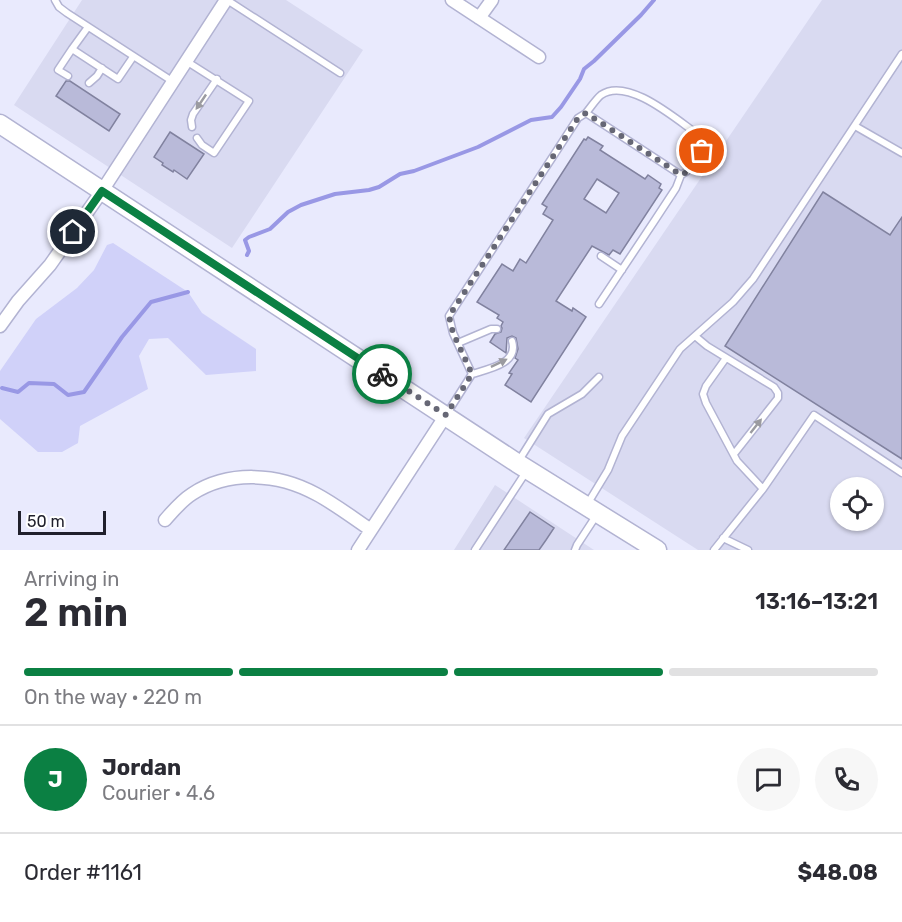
<!DOCTYPE html>
<html lang="en">
<head>
<meta charset="utf-8">
<style>
  :root { --surface:#fff; --page:#f7f7f7; --text:#2b2b33; --muted:#7c7c81; --line:#e1e1e2; --accent:#0b8043 }
  body { margin:0; font-family:Rubik,sans-serif; background:var(--page); color:var(--text); height:100vh; display:flex; flex-direction:column; font-size:22px; white-space:nowrap }
  * { box-sizing:border-box; margin:0 }
  p { font-size:20px; color:var(--muted) }
  .icon { flex:none; width:33px; height:33px; fill:none; stroke:currentColor; stroke-width:2; stroke-linecap:round; stroke-linejoin:round }
  .map { position:relative; height:550px; overflow:hidden }
  .sheet { display:flex; flex-direction:column; background:var(--surface); flex:1 }
  .sheet>* { flex:none }
  .fabs { position:absolute; left:830px; top:477px; display:grid; gap:12px }
  .fabs a { display:grid; place-items:center; width:54px; height:54px; border-radius:50%; background:var(--surface); box-shadow:0 2px 4px #0004; font-size:30px }
  .scale { position:absolute; left:18px; bottom:15px; width:88px; box-sizing:border-box; padding-left:6px; border:3px solid #20202c; border-top:0; font-size:16px; line-height:21px; white-space:nowrap; color:#20202c; -webkit-text-stroke:4px #fff; paint-order:stroke }
  .pin { position:absolute; display:grid; place-items:center; width:51px; height:51px; color:#fff; margin:-26px; border:3px solid #fff; border-radius:50%; box-shadow:0 2px 6px #0007 }
  .courier { position:absolute; display:grid; place-items:center; width:60px; height:60px; margin:-30px; border:4px solid #0b8043; border-radius:50%; background:#fff; color:#222; box-shadow:0 2px 8px #0007 }
  .head em { font-style:normal; font-weight:600 }
  .head div { display:flex; flex-direction:column-reverse }
  .head { display:flex; align-items:center; justify-content:space-between; height:102px; padding:0 24px }
  h1 { font-size:39px; font-weight:600; line-height:45px }
  .bar { display:grid; grid-template-columns:repeat(4,1fr); gap:9px 6px; align-content:center; height:72px; padding:0 24px }
  .bar i { height:8px; border-radius:4px; background:var(--line) }
  .bar .on { background:var(--accent) }
  .bar p { grid-column:span 4 }
  .line { display:flex; align-items:center; gap:15px; padding:0 24px; border-top:2px solid var(--line) }
  .line div { flex:1 }
  .round { display:grid; place-items:center; flex:none; width:63px; height:63px; border-radius:32px; background:var(--page) }
  .map>svg:first-child { display:block }
  .built { fill:#d9daf1; fill-rule:evenodd }
  .green { fill:#d0d1f9 }
  .lines { fill:none; stroke-linecap:round; stroke-linejoin:round }
  .stream { stroke:#9998e5; stroke-width:4 }
  .building { fill:#b9bad9; stroke:#81829f; stroke-width:1.5; fill-rule:evenodd }
  .service-casing { stroke:#b2b3d2; stroke-width:9 }
  .minor-casing { stroke:#b2b3d2; stroke-width:15 }
  .primary-casing { stroke:#b2b3d2; stroke-width:21 }
  .service { stroke:#fff; stroke-width:6 }
  .minor { stroke:#fff; stroke-width:12 }
  .primary { stroke:#fff; stroke-width:18 }
  .oneway { fill:#9b9ba0 }
  .done { stroke:#666775; stroke-width:6; stroke-dasharray:0 10.8 }
  .route { stroke:#0b8043; stroke-width:8 }
</style>
</head>
<body>
<div class="map">
<svg width="902" height="550" viewBox="0 0 902 550">
  <rect width="100%" height="100%" fill="#e9eafd"/>
  <path class="built" d="M 82,0 L 286,0 L 363,50 L 232,248 L 14,105 Z
    M 822,0 L 902,0 L 902,550 L 698,550 L 524,438 ZM 840,488 L 873,488 L 873,520 L 840,520 Z
    M 495,485 L 594,550 L 454,550 Z"/>
  <path class="green" d="M 113,243 L 188,292 L 202,313 L 256,349 L 256,371 L 206,375 L 168,338 L 149,339 L 139,356 L 148,389 L 80,426 L 78,443 L 62,452 L 38,452 L 0,419 L 0,371 L 36,319 L 77,288 L 94,270 L 107,245 Z"/>
  <g class="lines">
    <path class="stream" d="M 247,255 L 249,251 L 245,240 L 249,237 L 270,229 L 288,212 L 301,205 L 335,194 L 369,190 L 379,187 L 400,174 L 414,171 L 478,147 L 531,120 L 552,117 L 561,107 L 580,79 L 584,69 L 594,61 L 641,15 L 654,0
      M 2,388 L 18,392 L 29,383 L 54,384 L 68,395 L 84,392 L 122,337 L 151,302 L 188,292"/>
  </g>
  <path class="building" d="M 66,81 L 70,81 L 120,114 L 109,131 L 56,96 Z
    M 170,132 L 204,154 L 187,179 L 174,170 L 173,172 L 162,165 L 163,163 L 154,157 Z
    M 588,137 L 603,146 L 600,150 L 645,179 L 648,175 L 661,184 L 659,188 L 662,190 L 620,254 L 613,250 L 609,255 L 592,246 L 556,301 L 572,311 L 573,308 L 586,317 L 531,402 L 505,385 L 512,374 L 509,373 L 518,360 L 515,358 L 518,349 L 516,338 L 512,336 L 507,338 L 506,353 L 490,342 L 495,334 L 501,332 L 502,328 L 501,326 L 503,322 L 497,318 L 499,315 L 477,302 L 502,264 L 513,271 L 520,259 L 526,263 L 553,220 L 543,214 L 547,207 L 542,204 L 584,139 L 586,140 ZM 597,179 L 619,193 L 606,213 L 584,199 Z
    M 823,192 L 890,235 L 902,217 L 902,459 L 725,346 Z
    M 530,512 L 554,528 L 546,540 L 539,550 L 504,550 Z"/>
  <g class="lines">
    <g class="service-casing">
      <path id="service" d="M 55,0 L 59,7 L 67,13 L 172,81
        M 227,0 L 340,73
        M 88,27 L 72,49 L 118,79 L 133,57
        M 186,61 L 249,101 L 214,153 L 202,145 L 197,138
        M 68,76 L 58,70 L 72,49
        M 89,83 L 97,76 L 102,68
        M 586,113 C 591,107 596,99 601,95 C 628,76 678,121 700,136 L 703,140 C 703,152 692,170 681,175 L 676,188 L 655,220 L 599,304
        M 855,126 L 902,153
        M 192,127 L 191,120 L 193,114 L 217,79
        M 601,256 L 622,270
        M 695,336 L 707,346 L 774,387 L 778,393 L 778,398 L 734,454
        M 458,343 L 491,329 L 497,329
        M 726,358 L 706,386 L 703,394 L 706,403 L 737,461 L 763,489
        M 472,374 C 488,369 519,364 512,341
        M 446,415 L 472,374 L 453,333 L 449,316 L 578,118 L 586,113 L 681,175
        M 518,462 L 548,414 L 582,394 L 599,377
        M 588,503 L 608,470 L 622,436 L 680,349 L 733,302 L 753,279 L 902,54
        M 723,538 L 748,550
        M 475,550 L 526,472
        M 575,550 L 577,545 L 596,516
        M 714,550 L 763,489 L 814,415 L 902,473"/>
    </g>
    <g class="minor-casing">
      <path id="minor" d="M 452,0 L 539,57
        M 479,18 L 492,0
        M 0,326 L 18,301 L 50,265 L 102,191 L 226,0
        M 165,520 C 173,511 181,501 192,494 C 229,470 278,473 316,494 C 335,504 353,518 371,530
        M 358,550 L 446,415"/>
    </g>
    <g class="primary-casing">
      <path id="primary" d="M 0,124 L 517,463 L 657,550"/>
    </g>
    <use href="#service" class="service"/>
    <use href="#minor" class="minor"/>
    <use href="#primary" class="primary"/>
  </g>
  <defs><path id="oneway-solid" d="M-6-.8H1V-3.2L6.5 0L1 3.2V.8H-6Z" transform="scale(1.5)"/></defs>
  <g class="oneway">
    <use href="#oneway-solid" transform="translate(201 102) rotate(124)"/>
    <use href="#oneway-solid" transform="translate(499 363) rotate(-26)"/>
    <use href="#oneway-solid" transform="translate(756 426) rotate(-52)"/>
  </g>
  <g class="lines">
    <path class="done" d="M 382,374 L 446,415 L 472,374 L 453,333 L 449,316 L 578,118 L 586,113 L 681,175 C 691,171 696,159 702,151"/>
    <path class="route" d="M 73,232 L 102,191 L 382,374"/>
  </g>
</svg>
<div class="fabs">
<a><svg class="icon" aria-label="locate" viewBox="0 0 24 24"><circle cx="12" cy="12" r="6"/><path d="M12 2v4M12 18v4M2 12h4M18 12h4"/></svg></a>
</div>
<div class="scale">50 m</div>
<div class="pin" style="left:702px;top:151px;background:#ea580c"><svg class="icon" aria-label="bag" viewBox="0 0 24 24"><path d="M5 8h14l-1 12H6zM9 8a3 3 0 0 1 6 0"/></svg></div>
<div class="pin" style="left:73px;top:232px;background:#1f2937"><svg class="icon" aria-label="home" viewBox="0 0 24 24"><path d="M3 11l9-7 9 7M6 9v11h12V9"/></svg></div>
<div class="courier" style="left:382px;top:374px"><svg class="icon" aria-label="bike" viewBox="0 0 24 24"><circle cx="6" cy="16" r="4"/><circle cx="18" cy="16" r="4"/><path d="M6 16l4-8h5l3 8M10 8l3 8H6M13 5h3"/></svg></div>
</div>
<section class="sheet">
<div class="head"><div><h1>2 min</h1><p>Arriving in</p></div><em>13:16–13:21</em></div>
<div class="bar"><i class="on"></i><i class="on"></i><i class="on"></i><i></i><p>On the way · 220 m</p></div>
<div class="line" style="height:108px"><b class="round" style="background:var(--accent);color:#fff">J</b><div><b>Jordan</b><p>Courier · 4.6</p></div><a class="round"><svg class="icon" aria-label="chat" viewBox="0 0 24 24"><path d="M4 5h16v11H9l-5 4z"/></svg></a><a class="round"><svg class="icon" aria-label="phone" viewBox="0 0 24 24"><path d="M5 4h4l2 5-3 2q2 4 5 5l2-3 5 2v4C11 20 4 13 5 4z"/></svg></a></div>
<div class="line" style="height:78px"><div>Order #1161</div><b>$48.08</b></div>
</section>
</body>
</html>
